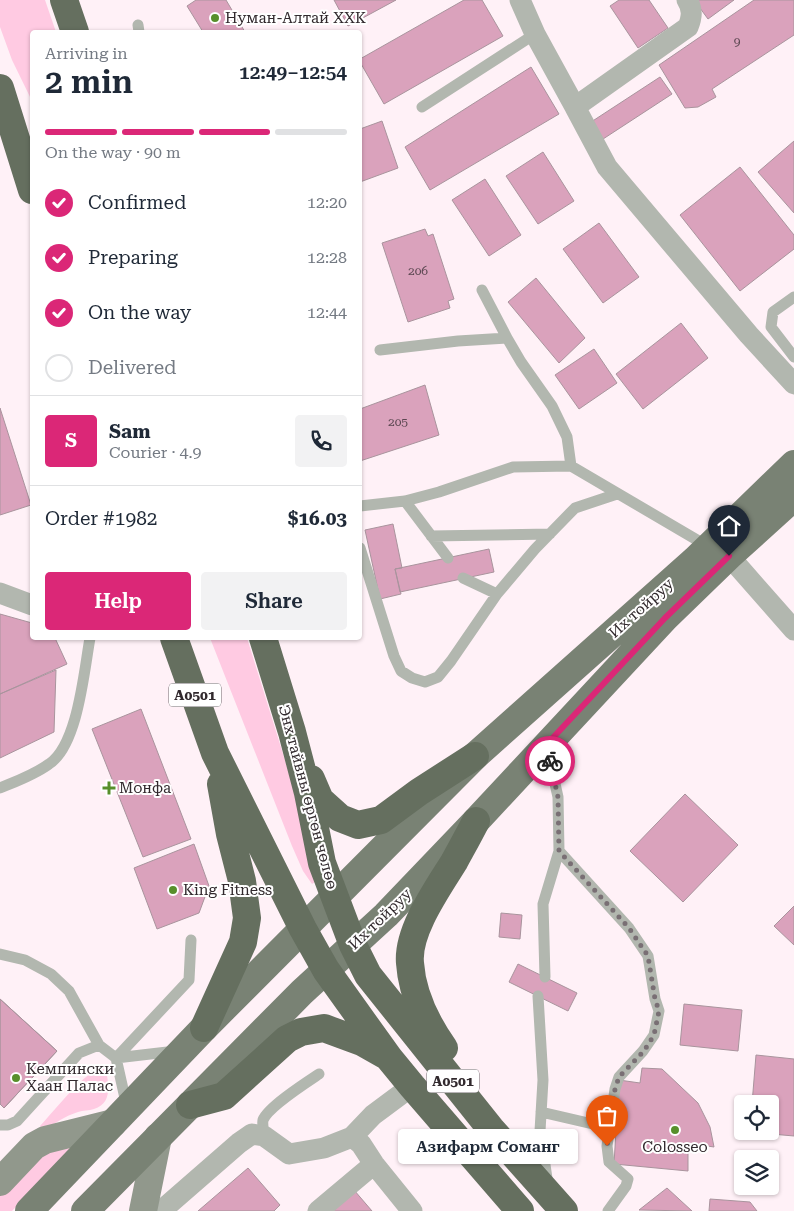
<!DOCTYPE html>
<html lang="en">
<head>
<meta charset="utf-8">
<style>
  :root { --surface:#fff; --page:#f2f2f3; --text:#1f2937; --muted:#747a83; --line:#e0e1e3; --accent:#db2777 }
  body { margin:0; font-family:"Roboto Serif",serif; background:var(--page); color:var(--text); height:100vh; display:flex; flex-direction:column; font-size:19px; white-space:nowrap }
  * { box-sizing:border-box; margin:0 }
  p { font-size:16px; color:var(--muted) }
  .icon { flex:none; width:28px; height:28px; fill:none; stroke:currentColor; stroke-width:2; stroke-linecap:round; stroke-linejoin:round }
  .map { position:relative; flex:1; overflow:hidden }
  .details { position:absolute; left:30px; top:30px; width:332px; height:610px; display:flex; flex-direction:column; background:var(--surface); border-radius:5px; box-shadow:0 1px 4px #0004 }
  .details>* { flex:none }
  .fabs { position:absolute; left:734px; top:1095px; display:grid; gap:10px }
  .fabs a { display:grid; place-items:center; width:45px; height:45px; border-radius:5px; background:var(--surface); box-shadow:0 1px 4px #0004; font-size:25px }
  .pin { position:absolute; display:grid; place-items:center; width:42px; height:42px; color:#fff; margin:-51px -21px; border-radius:50% 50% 50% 0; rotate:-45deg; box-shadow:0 0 5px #0007 }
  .pin .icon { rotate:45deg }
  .courier { position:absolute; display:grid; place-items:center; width:50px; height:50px; margin:-25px; border:4px solid #db2777; border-radius:50%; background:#fff; color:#222; box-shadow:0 1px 6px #0007 }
  .bubble { position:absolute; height:35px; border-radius:5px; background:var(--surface); box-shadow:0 1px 4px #0004; font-size:16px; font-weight:600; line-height:35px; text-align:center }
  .summary em { font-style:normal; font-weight:600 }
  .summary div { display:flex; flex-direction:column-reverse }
  .summary { display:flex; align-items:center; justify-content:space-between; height:85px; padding:0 15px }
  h1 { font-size:32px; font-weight:600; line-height:38px }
  .bar { display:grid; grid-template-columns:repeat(4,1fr); gap:8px 5px; align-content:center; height:60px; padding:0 15px }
  .bar i { height:6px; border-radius:4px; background:var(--line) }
  .bar .active { background:var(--accent) }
  .bar p { grid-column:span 4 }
  .line { display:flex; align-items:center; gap:12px; padding:0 15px; border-top:1px solid var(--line) }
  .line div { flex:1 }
  .round { display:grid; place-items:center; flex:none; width:52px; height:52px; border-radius:5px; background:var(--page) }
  ol { padding:0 15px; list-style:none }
  li { display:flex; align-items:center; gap:15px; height:55px }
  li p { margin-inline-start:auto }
  li .icon { padding:5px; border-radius:50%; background:var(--accent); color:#fff; stroke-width:4 }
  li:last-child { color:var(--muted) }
  li i { width:28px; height:28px; border:2px solid var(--line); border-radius:50% }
  .cta { display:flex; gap:10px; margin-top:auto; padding:10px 15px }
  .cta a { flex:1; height:58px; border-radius:5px; background:var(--accent); color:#fff; font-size:20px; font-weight:600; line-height:58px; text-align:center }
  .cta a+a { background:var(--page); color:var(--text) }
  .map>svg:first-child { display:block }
  .green { fill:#ffcae2 }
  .building { fill:#daa2bc; stroke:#a9949d }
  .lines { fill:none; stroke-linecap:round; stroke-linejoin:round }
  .lane { stroke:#b2b7af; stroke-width:11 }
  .street { stroke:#b2b7af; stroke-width:21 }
  .secondary { stroke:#91988c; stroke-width:28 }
  .primary { stroke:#798274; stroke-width:28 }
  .highway { stroke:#656f5f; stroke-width:28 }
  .done { stroke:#796f74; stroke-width:5; stroke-dasharray:0 9 }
  .route { stroke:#db2777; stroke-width:6 }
  .poi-dot { fill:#578f2b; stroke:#fff; stroke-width:2 }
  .labels { text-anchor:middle; stroke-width:4; stroke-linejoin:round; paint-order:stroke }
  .number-label { font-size:12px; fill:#5b4751 }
  .shield { fill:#fff; stroke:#6f696c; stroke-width:1 }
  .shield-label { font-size:14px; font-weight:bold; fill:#31292d }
  .poi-label { font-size:15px; fill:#31292d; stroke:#fff; text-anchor:start }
  .street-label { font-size:15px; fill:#31292d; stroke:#fff }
</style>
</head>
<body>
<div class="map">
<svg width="794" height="1211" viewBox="0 0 794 1211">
  <rect width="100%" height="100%" fill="#fff1f7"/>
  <path class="green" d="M 0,0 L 45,0 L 56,32 L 32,32 L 32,101 L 12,60 L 0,27 Z
    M 210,638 L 247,638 L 293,786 L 315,882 L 312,884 L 303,871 L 292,846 Z
    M 105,1065 C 108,1081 114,1103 94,1109 C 89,1111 83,1110 78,1112 C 65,1116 55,1123 44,1131 L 40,1126 C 57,1108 83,1073 105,1065 Z
    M 82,1138 L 12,1211 L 0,1211 L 0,1196 L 41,1153 Z"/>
  <path class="building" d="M 196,0 L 226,0 L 245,32 L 203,32 L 187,6 Z
    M 334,0 L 396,0 L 348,26 Z
    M 464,0 L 482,0 L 503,36 L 384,104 L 360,62 L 360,59 Z
    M 619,0 L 649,0 L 668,28 L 638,48 L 610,6 Z
    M 694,0 L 734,0 L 708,19 Z
    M 754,0 L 794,0 L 794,35 L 712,89 L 716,97 L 698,107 L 685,108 L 659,65 Z
    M 531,67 L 559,114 L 430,190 L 405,147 Z
    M 660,77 L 672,94 L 600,141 L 588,124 Z
    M 382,121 L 398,168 L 360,182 L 360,129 Z
    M 794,141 L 794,213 L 758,172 Z
    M 543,152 L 574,201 L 538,224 L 506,176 Z
    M 740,167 L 794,235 L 794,249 L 740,291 L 680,215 Z
    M 485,179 L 521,235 L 489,256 L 452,200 Z
    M 599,223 L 639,277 L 603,303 L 563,249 Z
    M 425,229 L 428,236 L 433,234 L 454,299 L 448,301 L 450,308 L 408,322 L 382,243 Z
    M 536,278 L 585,338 L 559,363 L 508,302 Z
    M 681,323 L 708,358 L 643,409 L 616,374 Z
    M 594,349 L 617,383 L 579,409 L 555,375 Z
    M 425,385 L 439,435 L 360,461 L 360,409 Z
    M 0,408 L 31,505 L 0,515 Z
    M 393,524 L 402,568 L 395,569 L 401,594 L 380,599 L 365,530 Z
    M 489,549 L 494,572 L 400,592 L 395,569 Z
    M 0,614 L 32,623 L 32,638 L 55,638 L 67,664 L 0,694 Z
    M 56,670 L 54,732 L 0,758 L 0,694 Z
    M 141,709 L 191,839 L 143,857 L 92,729 Z
    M 685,794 L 738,845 L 683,902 L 630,851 Z
    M 194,844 L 209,886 L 199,913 L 157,929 L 134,868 Z
    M 794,906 L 794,945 L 774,926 Z
    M 501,913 L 522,915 L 520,939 L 499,937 Z
    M 518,964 L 577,993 L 568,1011 L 509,982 Z
    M 0,999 L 57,1051 L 4,1108 L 0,1104 Z
    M 0,999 L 57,1051 L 4,1108 L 0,1104 Z
    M 684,1004 L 742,1010 L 738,1051 L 680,1045 Z
    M 756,1055 L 794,1059 L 794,1136 L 749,1132 L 770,1131 L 770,1104 L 752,1104 Z
    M 642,1068 L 662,1069 L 698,1103 L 710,1127 L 714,1147 L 688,1143 L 688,1171 L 614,1164 L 619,1080 L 640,1083 Z
    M 248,1168 L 280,1205 L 274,1211 L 198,1211 Z
    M 667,1188 L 692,1211 L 639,1210 Z
    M 354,1190 L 372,1211 L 330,1211 Z
    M 710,1199 L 750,1202 L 757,1211 L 709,1211 Z"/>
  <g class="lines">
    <path class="lane" d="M 138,25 L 139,32
      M 422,107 L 535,34
      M 482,290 L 507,338
      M 794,297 L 773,312 L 771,327 L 794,357
      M 380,350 L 458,341 L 507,338 L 521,362 L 552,406 L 567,437 L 571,466
      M 405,501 L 448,558
      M 360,506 L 405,501 L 439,492 L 513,467 L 571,466 L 709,547
      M 431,536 L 550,534
      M 360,548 L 394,656 L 401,671 L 412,678 L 425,682 L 438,677 L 451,661 L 497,594
      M 463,578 L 497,594 L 535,549 L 575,508 L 617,494
      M 0,788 C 17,781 34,775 49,764 C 78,745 84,671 90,638
      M 559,851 L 629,928 L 648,956 L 655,999 L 659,1011 L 654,1035 L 643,1051 L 619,1077 L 615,1089 L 607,1146 L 609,1162 L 628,1179 L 626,1186 L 608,1211
      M 0,954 L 25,960 L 51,974 L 69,991 L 99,1045 L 116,1058 L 127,1107
      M 545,977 L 543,904 L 559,851 L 558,797 L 547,748
      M 538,996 L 543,1080 L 540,1131 L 548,1185
      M 116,1058 L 189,980 L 191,940
      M 116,1058 L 176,1051
      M 541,1112 L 610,1128
      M 0,1125 L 8,1125 L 17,1121 L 79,1053 L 99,1045
      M 264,1136 C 264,1132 262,1125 263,1120 C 268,1107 307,1082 319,1074"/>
    <path class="street" d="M 520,0 L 535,34 L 575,107
      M 687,0 C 693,9 692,17 688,27 L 575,107 L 607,167 L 749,335 L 794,384
      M 729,556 L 794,630
      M 0,593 L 32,605
      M 352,1137 L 361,1144 L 374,1164 L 412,1211
      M 161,1211 L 239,1143 L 252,1134 L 264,1136 L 289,1154 L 324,1148 L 352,1137 L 373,1115 L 412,1086
      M 318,1211 L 374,1164"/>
    <path class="secondary" d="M 0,1182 L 34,1146 L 45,1140 L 113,1123
      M 143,1211 L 158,1137"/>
    <path class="primary" d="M 29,1211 L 204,1028 L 475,756 L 695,560 L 794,464
      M 85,1211 L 302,992 L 386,915 L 476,821 L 665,618 L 729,556 L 794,497"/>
    <path class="highway" d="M 64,0 L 75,32
      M 0,88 L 32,190
      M 174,638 L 215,753 L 303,929 L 326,970 L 389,1058 L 412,1086 L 520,1211
      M 263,638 L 292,732 L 308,793 L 322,863 L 353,945 L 368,975 L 491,1129 L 564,1211
      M 311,779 L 320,800 L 340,818 L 358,825 L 381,820 L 419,792 L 475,756
      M 204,1028 L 243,942 L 247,918 L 242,881 L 230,834 L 221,784
      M 444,1048 C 427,1024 412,993 410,963 C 407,931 438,888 454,862 C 461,849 469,835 476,821
      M 190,1105 L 224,1096 L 287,1039 L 301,1032 L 324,1028 L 362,1042 L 385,1055"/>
  </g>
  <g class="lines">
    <path class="done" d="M 550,761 L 558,797 L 559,851 L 629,928 L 648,956 L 655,999 L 659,1011 L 654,1035 L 644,1051 L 619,1077 L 615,1089 L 607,1146"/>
    <path class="route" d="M 550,761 L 547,744 L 665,618 L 729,556"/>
  </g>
  <g class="poi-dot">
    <circle cx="215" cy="18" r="5"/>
    <path d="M106.5 780.5h5v5h5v5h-5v5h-5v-5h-5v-5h5z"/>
    <circle cx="173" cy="890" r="5"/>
    <circle cx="16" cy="1078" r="5"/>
    <circle cx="675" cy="1130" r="5"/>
  </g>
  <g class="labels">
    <g class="number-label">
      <text x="737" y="46">9</text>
      <text x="418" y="275">206</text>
      <text x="398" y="426">205</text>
    </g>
    <g class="shield">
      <rect x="169" y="683.5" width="52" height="23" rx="4"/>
      <rect x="427" y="1069.5" width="52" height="23" rx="4"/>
    </g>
    <g class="shield-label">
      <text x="195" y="700">A0501</text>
      <text x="453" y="1086">A0501</text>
    </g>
    <g class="poi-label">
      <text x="225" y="23">Нуман-Алтай ХХК</text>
      <text x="119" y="793">Монфа</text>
      <text x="183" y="895">King Fitness</text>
      <text x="26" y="1074">Кемпински<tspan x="26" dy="17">Хаан Палас</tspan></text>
      <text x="675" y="1152" text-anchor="middle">Colosseo</text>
    </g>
    <g class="street-label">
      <text transform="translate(641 608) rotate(-42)" y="5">Их тойруу</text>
      <text transform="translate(308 797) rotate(75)" y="5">Энх тайвны өргөн чөлөө</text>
      <text transform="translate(380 919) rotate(-44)" y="5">Их тойруу</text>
    </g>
  </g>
</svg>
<div class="fabs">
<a><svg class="icon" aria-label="locate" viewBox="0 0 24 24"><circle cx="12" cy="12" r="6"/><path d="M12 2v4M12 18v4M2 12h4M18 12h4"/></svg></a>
<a><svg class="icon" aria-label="layers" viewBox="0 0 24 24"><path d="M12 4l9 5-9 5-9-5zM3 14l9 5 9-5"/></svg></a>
</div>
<div class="pin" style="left:607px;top:1146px;background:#ea580c"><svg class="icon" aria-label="bag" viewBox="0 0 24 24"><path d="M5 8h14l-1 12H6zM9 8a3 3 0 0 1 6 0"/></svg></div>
<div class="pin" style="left:729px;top:556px;background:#1f2937"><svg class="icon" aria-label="home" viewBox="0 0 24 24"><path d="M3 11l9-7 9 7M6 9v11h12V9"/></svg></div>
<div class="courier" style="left:550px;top:761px"><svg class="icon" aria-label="bike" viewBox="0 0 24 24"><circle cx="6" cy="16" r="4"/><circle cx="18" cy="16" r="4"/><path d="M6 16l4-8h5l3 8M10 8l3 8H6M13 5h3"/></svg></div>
<div class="bubble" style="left:398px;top:1129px;width:180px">Азифарм Соманг</div>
<section class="details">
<div class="summary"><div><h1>2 min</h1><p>Arriving in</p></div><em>12:49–12:54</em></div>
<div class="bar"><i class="active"></i><i class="active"></i><i class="active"></i><i></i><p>On the way · 90 m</p></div>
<ol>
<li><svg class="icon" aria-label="check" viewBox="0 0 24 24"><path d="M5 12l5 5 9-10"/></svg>Confirmed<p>12:20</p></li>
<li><svg class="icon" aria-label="check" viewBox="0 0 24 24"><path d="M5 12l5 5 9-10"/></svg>Preparing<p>12:28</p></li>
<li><svg class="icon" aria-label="check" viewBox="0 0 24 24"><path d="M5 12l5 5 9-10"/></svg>On the way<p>12:44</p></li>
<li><i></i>Delivered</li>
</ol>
<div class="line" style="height:90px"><b class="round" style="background:var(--accent);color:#fff">S</b><div><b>Sam</b><p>Courier · 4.9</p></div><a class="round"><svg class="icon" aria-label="phone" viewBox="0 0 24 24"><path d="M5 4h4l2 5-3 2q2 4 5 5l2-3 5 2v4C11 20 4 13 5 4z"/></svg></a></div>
<div class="line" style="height:65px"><div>Order #1982</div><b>$16.03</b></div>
<div class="cta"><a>Help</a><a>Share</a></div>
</section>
</div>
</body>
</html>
